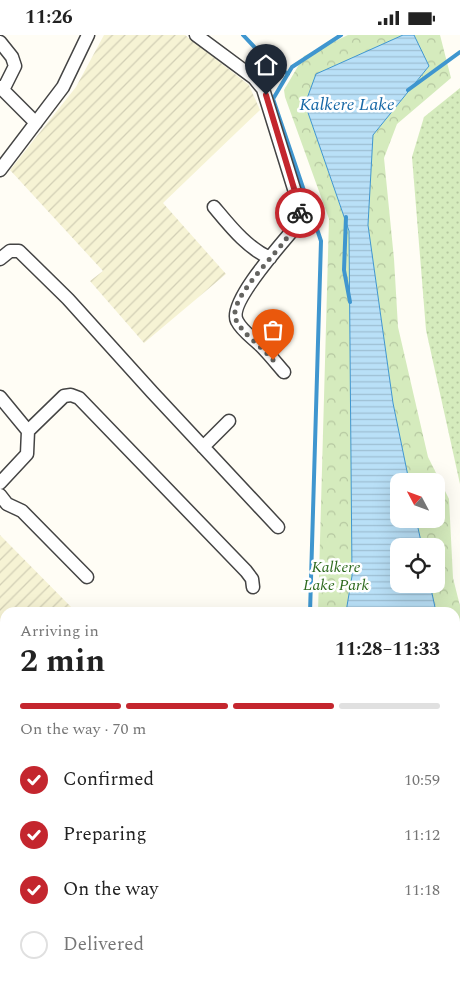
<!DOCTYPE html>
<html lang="en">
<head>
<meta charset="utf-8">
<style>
  :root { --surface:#fff; --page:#f6f6f6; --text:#222; --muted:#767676; --line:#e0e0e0; --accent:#c4262e }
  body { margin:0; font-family:Spectral,serif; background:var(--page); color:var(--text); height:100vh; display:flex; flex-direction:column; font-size:19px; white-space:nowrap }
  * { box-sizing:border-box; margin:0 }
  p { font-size:16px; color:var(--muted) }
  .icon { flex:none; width:28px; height:28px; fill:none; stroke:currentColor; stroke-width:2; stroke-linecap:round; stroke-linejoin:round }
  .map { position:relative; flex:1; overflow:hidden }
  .details { position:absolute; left:0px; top:572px; width:460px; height:376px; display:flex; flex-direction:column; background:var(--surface); border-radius:15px 15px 0 0; box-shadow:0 5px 20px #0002 }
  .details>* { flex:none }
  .needle { width:32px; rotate:311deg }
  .controls { position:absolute; left:390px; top:438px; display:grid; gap:10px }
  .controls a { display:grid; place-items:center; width:55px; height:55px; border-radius:10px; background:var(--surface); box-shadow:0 5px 20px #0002; font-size:25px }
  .pin { position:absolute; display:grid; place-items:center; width:42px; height:42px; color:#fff; margin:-51px -21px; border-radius:50% 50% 50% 0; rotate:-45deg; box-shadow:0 0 5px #0007 }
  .pin .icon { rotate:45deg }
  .courier { position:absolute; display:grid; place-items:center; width:50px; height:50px; margin:-25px; border:4px solid #c4262e; border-radius:50%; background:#fff; color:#222; box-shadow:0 1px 6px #0007 }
  .headline em { font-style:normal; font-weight:700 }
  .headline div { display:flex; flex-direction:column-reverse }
  .headline { display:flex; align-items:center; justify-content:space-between; height:85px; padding:0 20px }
  h1 { font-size:32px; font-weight:700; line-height:38px }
  .bar { display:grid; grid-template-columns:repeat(4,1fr); gap:8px 5px; align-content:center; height:60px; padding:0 20px }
  .bar i { height:6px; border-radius:4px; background:var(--line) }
  .bar .current { background:var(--accent) }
  .bar p { grid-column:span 4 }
  ol { padding:0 20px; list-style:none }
  li { display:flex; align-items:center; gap:15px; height:55px }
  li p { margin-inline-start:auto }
  li .icon { padding:5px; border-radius:50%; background:var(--accent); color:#fff; stroke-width:4 }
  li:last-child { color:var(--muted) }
  li i { width:28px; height:28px; border:2px solid var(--line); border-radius:50% }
  .status { display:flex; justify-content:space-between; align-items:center; height:35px; padding:0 25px; background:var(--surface); direction:ltr }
  .status svg { height:14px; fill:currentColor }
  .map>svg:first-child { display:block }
  .farmland { fill:url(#farmland-furrows) }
  .grass { fill:url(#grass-dots) }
  .park { fill:url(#park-crowns) }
  .water { fill:url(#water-rules); stroke:#3f96cf }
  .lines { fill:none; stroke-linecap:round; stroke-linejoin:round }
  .stream { stroke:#3f96cf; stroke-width:4 }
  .street-casing { stroke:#444; stroke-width:15 }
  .street { stroke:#fff; stroke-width:12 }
  .done { stroke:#646461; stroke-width:5; stroke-dasharray:0 9 }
  .route { stroke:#c4262e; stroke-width:6 }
  .labels { text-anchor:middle; stroke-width:5; stroke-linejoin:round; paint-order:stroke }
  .park-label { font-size:16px; font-style:italic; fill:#2f6b1f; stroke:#fff }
  .water-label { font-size:18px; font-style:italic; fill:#1768a6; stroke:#fff }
</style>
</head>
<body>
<div class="status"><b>11:26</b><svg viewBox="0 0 49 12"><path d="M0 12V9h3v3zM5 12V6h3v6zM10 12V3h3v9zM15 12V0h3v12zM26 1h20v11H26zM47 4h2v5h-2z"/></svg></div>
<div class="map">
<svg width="460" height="948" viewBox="0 0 460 948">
  <defs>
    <pattern id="farmland-furrows" width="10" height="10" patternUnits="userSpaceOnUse" patternTransform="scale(1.25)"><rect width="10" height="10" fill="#f6f3d4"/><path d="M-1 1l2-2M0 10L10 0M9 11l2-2" fill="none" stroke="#d2cfb5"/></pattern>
    <pattern id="grass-dots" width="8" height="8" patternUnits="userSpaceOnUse" patternTransform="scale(1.25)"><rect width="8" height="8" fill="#d5ebbd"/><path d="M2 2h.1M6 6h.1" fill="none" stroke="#b6c8a1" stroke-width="1.8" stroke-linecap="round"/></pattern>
    <pattern id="park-crowns" width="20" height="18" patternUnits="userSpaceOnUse" patternTransform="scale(1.25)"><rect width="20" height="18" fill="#d5ebbd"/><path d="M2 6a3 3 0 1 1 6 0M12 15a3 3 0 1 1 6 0" fill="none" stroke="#b6c8a1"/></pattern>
    <pattern id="water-rules" width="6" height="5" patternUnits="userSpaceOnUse" patternTransform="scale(1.25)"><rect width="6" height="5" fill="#b9e0f7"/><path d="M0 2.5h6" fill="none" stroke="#9ebfd3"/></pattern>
  </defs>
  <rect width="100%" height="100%" fill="#fffdf5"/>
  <path class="farmland" d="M 104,0 L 185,0 L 249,50 L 260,75 L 163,168 L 226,239 L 144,308 L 90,246 L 103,236 L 10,135 L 76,52 Z
    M 0,500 L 76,577 L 5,578 L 5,771 L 0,766 Z"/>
  <path class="grass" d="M 460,53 L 460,449 L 426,295 L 412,122 L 424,82 Z"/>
  <path class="park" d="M 348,0 L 403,0 L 317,39 L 305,69 L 349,196 L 352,541 L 346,577 L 318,577 L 329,184 L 285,62 L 284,55 L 304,21 Z
    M 414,0 L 440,0 L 451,43 L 397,89 L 384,123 L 394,224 L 398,292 L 428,422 L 449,464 L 453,543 L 460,571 L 460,656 L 455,649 L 455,578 L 436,577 L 430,549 L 436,549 L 436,511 L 422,511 L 416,484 L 436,484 L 436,446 L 409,446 L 393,368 L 368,190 L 373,100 L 429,31 Z
    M 63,944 L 94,944 L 90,948 L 59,948 Z"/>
  <path class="water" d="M 403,0 L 414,0 L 429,31 L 373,100 L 368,190 L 393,368 L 409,446 L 399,446 L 399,484 L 416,484 L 422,511 L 399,511 L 399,549 L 430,549 L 436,577 L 346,577 L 352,541 L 349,196 L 305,69 L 316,39 Z
    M 455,649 L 460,656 L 460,948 L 90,948 L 94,944 L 455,944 Z"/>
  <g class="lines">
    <path class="stream" d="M 243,0 L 260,18 L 288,39
      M 408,55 L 460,17
      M 346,182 L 344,235 L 350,267
      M 310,578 L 321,206 L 273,64 L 292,32 L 341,0
      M 52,948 L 55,944"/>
    <g class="street-casing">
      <path id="street" d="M 196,0 L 254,43 L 263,54 L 299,170 L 300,180 L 297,190 C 284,206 227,268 237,286 C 242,296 253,303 261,311 C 269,319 277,329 284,337
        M 0,7 L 12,22 L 15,31 L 3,55
        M 0,52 L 36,88
        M 0,135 L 63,52 L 88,0
        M 214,172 C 230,191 247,213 270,223
        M 0,224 L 10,216 L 19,216 L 68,264 L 152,357 L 278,492
        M 0,362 L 28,396 L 27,419 L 0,448
        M 28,396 L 64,361 L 71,360 L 79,363 L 246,536 L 252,544 L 253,552
        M 203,412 L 229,386
        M 0,460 L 7,469 L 22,476 L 87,542
        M 0,900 L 5,905
        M 20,948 L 24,944"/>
    </g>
    <use href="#street" class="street"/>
  </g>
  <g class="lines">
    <path class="done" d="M 273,325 C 264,314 241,297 236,285 C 225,260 296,206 300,178"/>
    <path class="route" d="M 266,60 L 299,170 L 300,178"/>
  </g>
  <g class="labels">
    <g class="park-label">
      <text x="336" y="537">Kalkere<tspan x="336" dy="18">Lake Park</tspan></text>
    </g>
    <g class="water-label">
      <text x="347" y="75">Kalkere Lake</text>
    </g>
  </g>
</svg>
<div class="controls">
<a><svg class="needle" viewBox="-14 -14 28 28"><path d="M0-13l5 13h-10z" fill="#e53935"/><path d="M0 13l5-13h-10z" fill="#767676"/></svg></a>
<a><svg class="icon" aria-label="locate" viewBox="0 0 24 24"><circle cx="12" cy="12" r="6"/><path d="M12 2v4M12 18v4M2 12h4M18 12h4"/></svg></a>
</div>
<div class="pin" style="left:273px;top:325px;background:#ea580c"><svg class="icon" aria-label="bag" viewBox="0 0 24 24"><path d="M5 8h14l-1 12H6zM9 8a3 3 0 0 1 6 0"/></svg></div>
<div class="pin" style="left:266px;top:60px;background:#1f2937"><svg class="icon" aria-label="home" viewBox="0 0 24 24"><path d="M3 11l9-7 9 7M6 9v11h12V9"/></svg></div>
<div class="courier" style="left:300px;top:178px"><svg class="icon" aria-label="bike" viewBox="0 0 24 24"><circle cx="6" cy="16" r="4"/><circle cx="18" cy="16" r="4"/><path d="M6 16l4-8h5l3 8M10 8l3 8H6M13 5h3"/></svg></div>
<section class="details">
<div class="headline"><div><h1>2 min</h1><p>Arriving in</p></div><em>11:28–11:33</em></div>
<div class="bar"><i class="current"></i><i class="current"></i><i class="current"></i><i></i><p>On the way · 70 m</p></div>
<ol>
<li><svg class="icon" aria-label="check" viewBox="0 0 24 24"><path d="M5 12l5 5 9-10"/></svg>Confirmed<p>10:59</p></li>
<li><svg class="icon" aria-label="check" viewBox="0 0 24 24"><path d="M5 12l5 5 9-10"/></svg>Preparing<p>11:12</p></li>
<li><svg class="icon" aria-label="check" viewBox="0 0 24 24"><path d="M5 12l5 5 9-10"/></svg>On the way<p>11:18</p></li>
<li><i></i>Delivered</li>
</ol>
</section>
</div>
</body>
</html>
